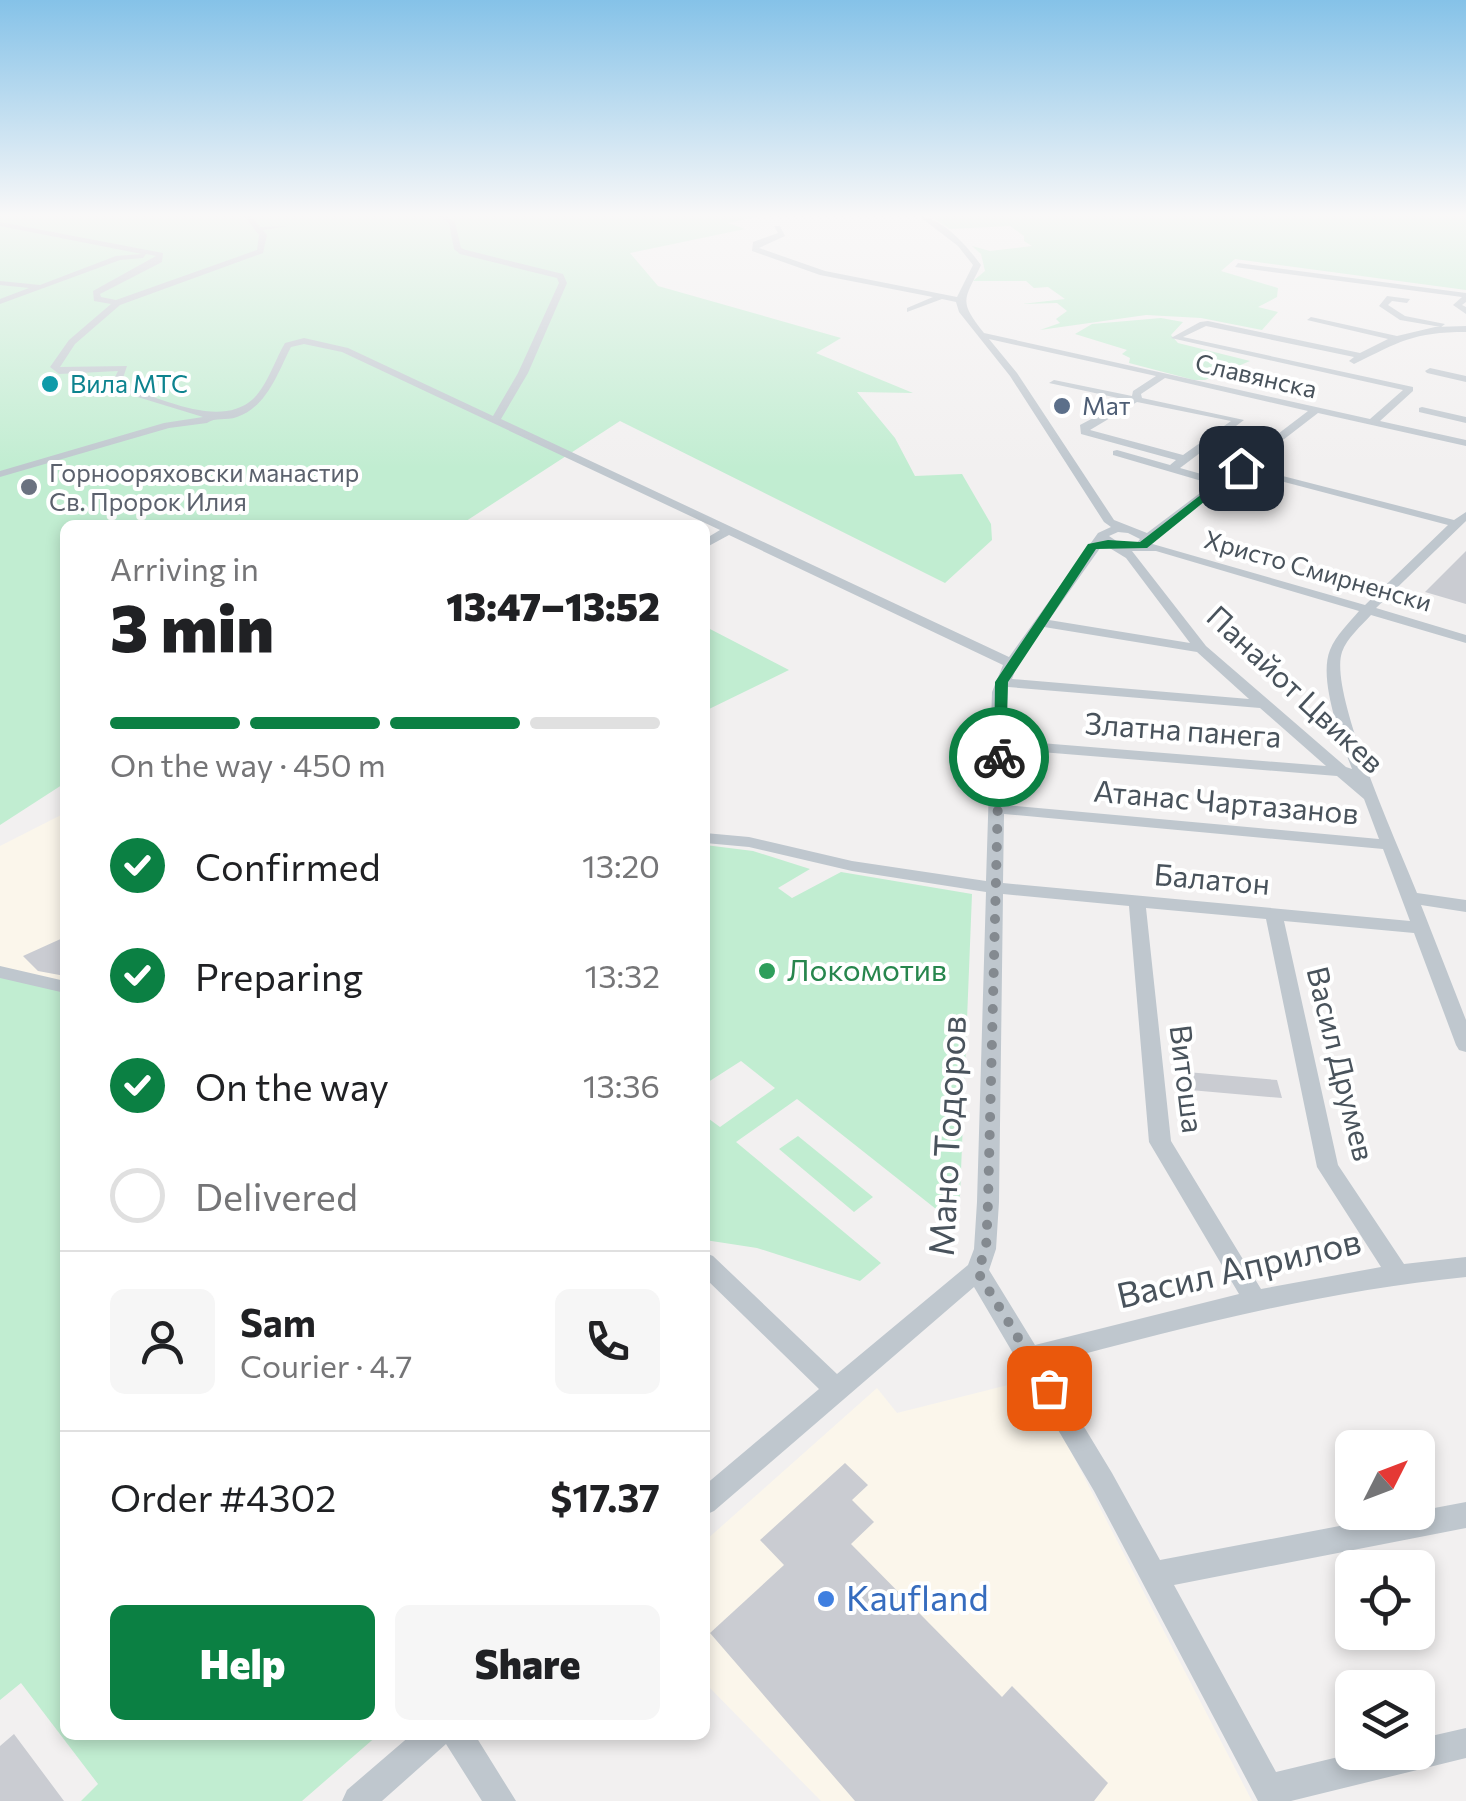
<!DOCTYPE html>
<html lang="en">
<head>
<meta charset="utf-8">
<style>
  :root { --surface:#fff; --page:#f6f6f6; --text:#202124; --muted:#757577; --line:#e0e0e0; --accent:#0b8043 }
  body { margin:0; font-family:Commissioner,sans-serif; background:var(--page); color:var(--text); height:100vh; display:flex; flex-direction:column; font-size:38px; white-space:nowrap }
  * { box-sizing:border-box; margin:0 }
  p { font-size:32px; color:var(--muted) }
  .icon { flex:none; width:55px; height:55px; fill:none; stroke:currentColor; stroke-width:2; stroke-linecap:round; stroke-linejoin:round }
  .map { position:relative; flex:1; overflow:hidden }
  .details { position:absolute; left:60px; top:520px; width:650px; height:1220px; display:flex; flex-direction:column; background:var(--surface); border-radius:15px; box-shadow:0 5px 15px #0003 }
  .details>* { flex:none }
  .needle { width:65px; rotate:48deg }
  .buttons { position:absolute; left:1335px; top:1430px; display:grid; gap:20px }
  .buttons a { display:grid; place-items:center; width:100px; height:100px; border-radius:15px; background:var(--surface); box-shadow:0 5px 15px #0003; font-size:50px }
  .pin { position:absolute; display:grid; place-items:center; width:85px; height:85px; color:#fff; margin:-42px; border-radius:20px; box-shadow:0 5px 15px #0006 }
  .courier { position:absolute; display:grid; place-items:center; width:100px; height:100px; margin:-50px; border:8px solid #0b8043; border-radius:50%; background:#fff; color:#222; box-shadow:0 2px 12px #0007 }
  .headline em { font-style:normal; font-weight:800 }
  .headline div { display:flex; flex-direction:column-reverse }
  .headline { display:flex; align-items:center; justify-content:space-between; height:170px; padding:0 50px }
  h1 { font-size:65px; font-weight:800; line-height:75px }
  .bar { display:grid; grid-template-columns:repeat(4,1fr); gap:15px 10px; align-content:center; height:120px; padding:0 50px }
  .bar i { height:12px; border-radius:8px; background:var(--line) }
  .bar .active { background:var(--accent) }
  .bar p { grid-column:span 4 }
  .line { display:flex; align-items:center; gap:25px; padding:0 50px; border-top:2px solid var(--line) }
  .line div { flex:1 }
  .round { display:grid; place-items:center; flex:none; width:105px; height:105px; border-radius:15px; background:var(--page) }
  ol { padding:0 50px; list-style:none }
  li { display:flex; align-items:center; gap:30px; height:110px }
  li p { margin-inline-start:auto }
  li .icon { padding:10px; border-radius:50%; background:var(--accent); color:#fff; stroke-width:4 }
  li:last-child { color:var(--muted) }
  li i { width:55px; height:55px; border:5px solid var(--line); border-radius:50% }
  .action { display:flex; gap:20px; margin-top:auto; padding:20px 50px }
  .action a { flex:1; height:115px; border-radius:15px; background:var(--accent); color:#fff; font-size:40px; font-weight:800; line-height:115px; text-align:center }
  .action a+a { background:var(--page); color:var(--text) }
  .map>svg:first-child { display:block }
  .commercial { fill:#fbf6eb }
  .green { fill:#c1edd1 }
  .building { fill:#caccd2 }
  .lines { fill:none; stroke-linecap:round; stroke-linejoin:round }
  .minor { fill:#bfc7ce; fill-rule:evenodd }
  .route { fill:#0b8043 }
  .done { stroke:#848a90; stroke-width:10; stroke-dasharray:0 18 }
  .culture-dot { fill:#0f9aa8; stroke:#fff; stroke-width:4 }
  .service-dot { fill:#5c6f8a; stroke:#fff; stroke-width:4 }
  .worship-dot { fill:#6b7280; stroke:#fff; stroke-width:4 }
  .leisure-dot { fill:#2e9e5b; stroke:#fff; stroke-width:4 }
  .shop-dot { fill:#3f7fe0; stroke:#fff; stroke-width:4 }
  .labels { text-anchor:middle; stroke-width:8; stroke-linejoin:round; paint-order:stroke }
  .far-street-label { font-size:25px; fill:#49535c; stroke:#fff }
  .far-culture-label { font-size:25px; fill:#0d838f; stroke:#fff; text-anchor:start }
  .far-service-label { font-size:25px; fill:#4e5e75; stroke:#fff; text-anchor:start }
  .far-worship-label { font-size:25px; fill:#5b616d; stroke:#fff; text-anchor:start }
  .street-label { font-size:30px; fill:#49535c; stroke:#fff }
  .leisure-label { font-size:30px; fill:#27864d; stroke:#fff; text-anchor:start }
  .near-street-label { font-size:35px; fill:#49535c; stroke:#fff }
  .near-shop-label { font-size:35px; fill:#366cbe; stroke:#fff; text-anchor:start }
</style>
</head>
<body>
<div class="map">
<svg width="1466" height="1801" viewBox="0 0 1466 1801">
  <rect width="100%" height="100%" fill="#f2f0f0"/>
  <path class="commercial" d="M 63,814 L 65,816 L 65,987 L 0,972 L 0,846 Z
    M 1032,1379 L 1055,1421 L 1252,1801 L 821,1801 L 705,1683 L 705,1541 L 877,1388 L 897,1413 Z"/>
  <path class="green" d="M 0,216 L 761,216 L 728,223 L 745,229 L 630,253 L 658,286 L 841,338 L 816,353 L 913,393 L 857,392 L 895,438 L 915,476 L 962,474 L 991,524 L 992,540 L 945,583 L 620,421 L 460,525 L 65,525 L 65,783 L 0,825 Z
    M 930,216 L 1466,216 L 1466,290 L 1235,259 L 1221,271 L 1278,288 L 1277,297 L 1258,307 L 1278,312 L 1262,330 L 1201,318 L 1146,315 L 1040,330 L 1060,323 L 1056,319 L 1067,311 L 1057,303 L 1022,304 L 1065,299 L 1048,287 L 1034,288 L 1026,281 L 973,281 L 985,271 L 981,254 L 972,246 L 990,251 L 1032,246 L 1024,241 L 1024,236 L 1010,226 L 950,229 Z
    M 1161,318 L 1183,322 L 1171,335 L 1178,343 L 1250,361 L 1205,380 L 1194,380 L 1129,363 L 1130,358 L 1122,354 L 1127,350 L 1075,334 L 1092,324 Z
    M 710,629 L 789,670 L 705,711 L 705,632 Z
    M 705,845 L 753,851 L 810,869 L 778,888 L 792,898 L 841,872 L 972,894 L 960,1196 L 941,1213 L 797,1099 L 736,1142 L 881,1263 L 860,1281 L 757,1248 L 705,1240 L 705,1116 L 720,1127 L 775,1088 L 741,1061 L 705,1084 Z
    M 0,974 L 65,983 L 65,1735 L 378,1735 L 302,1801 L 81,1801 L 98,1784 L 21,1683 L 0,1700 Z
    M 798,1136 L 873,1197 L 854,1212 L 779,1149 Z"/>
  <path class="building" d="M 1466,551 L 1466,604 L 1425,592 Z
    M 65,937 L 65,976 L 38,971 L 23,956 Z
    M 1187,1072 L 1277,1080 L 1282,1098 L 1190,1090 Z
    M 845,1463 L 868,1485 L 852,1500 L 874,1522 L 851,1544 L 1002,1697 L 1012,1686 L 1108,1783 L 1094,1801 L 855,1801 L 710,1633 L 784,1565 L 760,1540 Z
    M 14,1734 L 64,1801 L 0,1801 L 0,1746 Z"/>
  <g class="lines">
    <path class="minor" d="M 244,216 L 251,216 L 260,227 L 288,226 L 263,230 L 267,235 L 263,253 L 120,305 L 75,344 L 60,367 L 127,366 L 121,384 L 124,387 C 162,398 220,429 253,399 C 267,386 275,360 285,343 L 304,338 L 348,348 L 493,416 L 518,373 L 559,283 L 557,278 L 460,254 L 454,249 L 449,223 L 437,216 L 446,216 L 455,222 L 461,248 L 466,250 L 563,274 L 567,283 L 528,373 L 501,419 L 1009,657 L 1098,533 L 1111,527 L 1104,522 L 1010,376 L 959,312 L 956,302 L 942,299 L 907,312 L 907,308 L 933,297 L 820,275 L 752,251 L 753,242 L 778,233 L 774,226 L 780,226 L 785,236 L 759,248 L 825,271 L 957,297 L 973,265 L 958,246 L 919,216 C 943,218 967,246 981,265 C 964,301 958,300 984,333 L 1370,419 L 1403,390 L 1171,338 L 1200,322 L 1208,321 L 1360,353 L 1388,339 L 1307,320 L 1311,317 L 1397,336 L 1435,327 L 1466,326 L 1466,332 C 1413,332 1399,342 1354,364 L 1349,361 L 1354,357 L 1206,326 L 1183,337 L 1413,387 L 1413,391 L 1380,421 L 1466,440 L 1466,446 L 1318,413 L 1248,467 L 1454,520 L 1466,512 L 1466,521 L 1376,608 L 1466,635 L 1466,643 L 1371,615 C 1361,626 1347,638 1342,652 C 1328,693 1399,847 1417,893 L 1466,900 L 1466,912 L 1421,905 L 1466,1020 L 1466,1052 L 1459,1050 L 1456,1045 L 1414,933 L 1284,921 L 1338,1165 L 1404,1264 L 1466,1257 L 1466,1277 C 1323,1291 1185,1327 1046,1364 L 1112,1473 L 1160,1560 L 1466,1502 L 1466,1528 L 1174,1585 L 1276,1772 L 1359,1752 L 1418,1752 L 1418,1739 L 1466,1728 L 1466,1758 L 1291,1801 L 1258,1801 L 1094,1491 L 974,1287 L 714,1511 L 705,1515 L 705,1485 L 819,1389 L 705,1278 L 705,1253 L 713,1256 L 837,1374 L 968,1265 L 974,1249 L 977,1202 L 986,892 L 852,871 L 749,847 L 705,843 L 705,833 L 749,837 L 852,861 L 986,881 L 992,692 L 1003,665 L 729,535 L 705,548 L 705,539 L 720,530 L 342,352 L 304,344 L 291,347 C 278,372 267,407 237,417 C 226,421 215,417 207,423 L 169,428 L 0,477 L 0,471 L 164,423 L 203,417 L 118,391 L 111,385 L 118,371 L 59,374 L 50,367 L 69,340 L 111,304 L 94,301 L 93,291 L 156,256 L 146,254 L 143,258 L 120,260 L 0,304 L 0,299 L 29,288 L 0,285 L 0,281 L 40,285 L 116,256 L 142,254 L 0,226 L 0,222 L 163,253 L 162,262 L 100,294 L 101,297 L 116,300 L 257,250 L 259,235 ZM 989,339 L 1156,376 L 1133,391 L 1132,396 L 1054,380 L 1049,383 L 1127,400 L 1080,425 L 1081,434 L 1176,460 L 1170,465 L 1117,450 L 1113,451 L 1113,455 L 1212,484 L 1147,533 L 1114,520 L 1017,373 ZM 1165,378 L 1308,411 L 1219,479 L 1180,468 L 1244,420 L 1142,398 L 1141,394 ZM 1137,402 L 1231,421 L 1183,455 L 1090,430 ZM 1242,471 L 1448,525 L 1365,605 L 1149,543 ZM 1118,532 L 1128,533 L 1140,539 L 1136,544 L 1118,542 L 1109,536 ZM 1103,544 L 1126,558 L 1190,643 L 1049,620 ZM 1132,551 L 1156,551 L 1359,611 C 1349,623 1336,635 1330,650 C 1318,679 1341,740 1352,769 L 1346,767 L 1206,646 ZM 1044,627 L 1197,652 L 1249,699 L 1012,679 L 1018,663 ZM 1008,687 L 1260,708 L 1326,766 L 1005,740 ZM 1005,749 L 1337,776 L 1364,799 L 1379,839 L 1005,805 ZM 1004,814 L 1383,849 L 1410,921 L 1003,883 ZM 1003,894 L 1129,906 L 1149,1142 L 1239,1294 L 1035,1345 L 989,1270 L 996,1249 L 999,1202 ZM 1146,908 L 1266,919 L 1317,1167 L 1381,1267 L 1261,1289 L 1171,1141 Z
      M 1238,263 L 1466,293 L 1466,302 L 1462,305 L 1466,307 L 1466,314 L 1453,305 L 1462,297 L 1235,267 Z
      M 1387,296 L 1410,299 L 1407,303 L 1392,301 L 1388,305 L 1405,316 L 1445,324 L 1441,327 L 1400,320 L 1379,306 Z
      M 1430,368 L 1466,376 L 1466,382 L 1427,373 L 1425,371 Z
      M 1422,407 L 1466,417 L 1466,423 L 1419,412 L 1419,408 Z
      M 0,966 L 65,981 L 65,993 L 0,978 Z
      M 411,1735 L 475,1735 L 516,1801 L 482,1801 L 446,1744 L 382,1801 L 342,1801 L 347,1790 Z"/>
  </g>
  <linearGradient id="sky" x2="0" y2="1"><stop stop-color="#85c2e8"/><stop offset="0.46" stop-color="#f9f8f8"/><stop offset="1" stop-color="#f9f8f8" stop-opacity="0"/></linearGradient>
  <rect width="1466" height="468" fill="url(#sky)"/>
  <path class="route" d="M 1238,466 L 1246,468 L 1147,548 L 1096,549 L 1008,682 L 1006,757 L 994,760 L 995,682 L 1088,544 L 1108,540 L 1140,542 Z"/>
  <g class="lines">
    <path class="done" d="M 999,757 L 988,1202 L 986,1250 L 977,1271 L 1049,1388"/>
  </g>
  <circle class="culture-dot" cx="50" cy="384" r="10"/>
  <circle class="service-dot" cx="1062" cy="406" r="10"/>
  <circle class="worship-dot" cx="29" cy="487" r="10"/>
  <circle class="leisure-dot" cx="767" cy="971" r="10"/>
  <circle class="shop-dot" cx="826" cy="1599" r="10"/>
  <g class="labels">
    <g class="far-street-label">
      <text transform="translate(1256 376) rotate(13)" y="9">Славянска</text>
      <text transform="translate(1318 571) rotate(16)" y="9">Христо Смирненски</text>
    </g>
    <g class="far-culture-label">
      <text x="70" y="393">Вила МТС</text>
    </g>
    <g class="far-service-label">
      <text x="1082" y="415">Мат</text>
    </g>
    <g class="far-worship-label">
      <text x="49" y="482">Горнооряховски манастир<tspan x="49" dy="29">Св. Пророк Илия</tspan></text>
    </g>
    <g class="street-label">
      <text transform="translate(1295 690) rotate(43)" y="10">Панайот Цвикев</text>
      <text transform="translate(1183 731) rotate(4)" y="10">Златна панега</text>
      <text transform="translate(1226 803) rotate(5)" y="10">Атанас Чартазанов</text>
      <text transform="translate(1212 880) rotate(5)" y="10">Балатон</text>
      <text transform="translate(1340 1064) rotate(76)" y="10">Васил Друмев</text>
      <text transform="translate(1186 1079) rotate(83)" y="10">Витоша</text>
    </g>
    <g class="leisure-label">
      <text x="787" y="981">Локомотив</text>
    </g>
    <g class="near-street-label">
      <text transform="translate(948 1136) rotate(-87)" y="12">Мано Тодоров</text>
      <text transform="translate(1239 1269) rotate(-13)" y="12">Васил Априлов</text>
    </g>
    <g class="near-shop-label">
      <text x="846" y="1611">Kaufland</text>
    </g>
  </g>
</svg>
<div class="buttons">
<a><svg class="needle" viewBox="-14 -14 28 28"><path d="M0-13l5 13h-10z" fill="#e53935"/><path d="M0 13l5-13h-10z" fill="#757577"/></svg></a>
<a><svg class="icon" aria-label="locate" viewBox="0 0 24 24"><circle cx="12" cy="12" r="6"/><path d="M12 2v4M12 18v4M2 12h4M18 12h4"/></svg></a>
<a><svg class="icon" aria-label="layers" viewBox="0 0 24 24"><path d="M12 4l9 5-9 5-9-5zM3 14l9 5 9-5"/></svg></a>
</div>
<div class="pin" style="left:1049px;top:1388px;background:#ea580c"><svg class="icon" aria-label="bag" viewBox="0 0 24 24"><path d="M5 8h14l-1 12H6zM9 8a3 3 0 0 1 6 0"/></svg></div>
<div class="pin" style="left:1241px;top:468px;background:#1f2937"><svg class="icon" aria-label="home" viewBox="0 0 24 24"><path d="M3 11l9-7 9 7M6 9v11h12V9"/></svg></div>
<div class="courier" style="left:999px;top:757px"><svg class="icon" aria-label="bike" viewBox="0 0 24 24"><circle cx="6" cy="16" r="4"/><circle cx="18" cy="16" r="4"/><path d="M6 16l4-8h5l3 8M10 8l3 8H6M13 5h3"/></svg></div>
<section class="details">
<div class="headline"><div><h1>3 min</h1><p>Arriving in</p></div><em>13:47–13:52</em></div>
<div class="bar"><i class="active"></i><i class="active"></i><i class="active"></i><i></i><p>On the way · 450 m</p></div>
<ol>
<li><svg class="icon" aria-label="check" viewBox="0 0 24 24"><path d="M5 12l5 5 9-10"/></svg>Confirmed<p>13:20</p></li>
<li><svg class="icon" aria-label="check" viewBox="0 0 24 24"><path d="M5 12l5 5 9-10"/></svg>Preparing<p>13:32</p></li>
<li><svg class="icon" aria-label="check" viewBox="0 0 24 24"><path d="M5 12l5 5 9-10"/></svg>On the way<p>13:36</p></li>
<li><i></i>Delivered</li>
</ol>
<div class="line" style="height:180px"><a class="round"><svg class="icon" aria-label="person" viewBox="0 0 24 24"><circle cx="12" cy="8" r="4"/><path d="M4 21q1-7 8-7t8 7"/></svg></a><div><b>Sam</b><p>Courier · 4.7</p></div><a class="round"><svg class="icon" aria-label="phone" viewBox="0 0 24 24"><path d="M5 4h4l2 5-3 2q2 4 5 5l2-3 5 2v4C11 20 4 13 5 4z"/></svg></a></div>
<div class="line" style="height:130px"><div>Order #4302</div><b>$17.37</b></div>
<div class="action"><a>Help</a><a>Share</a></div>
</section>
</div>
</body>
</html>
